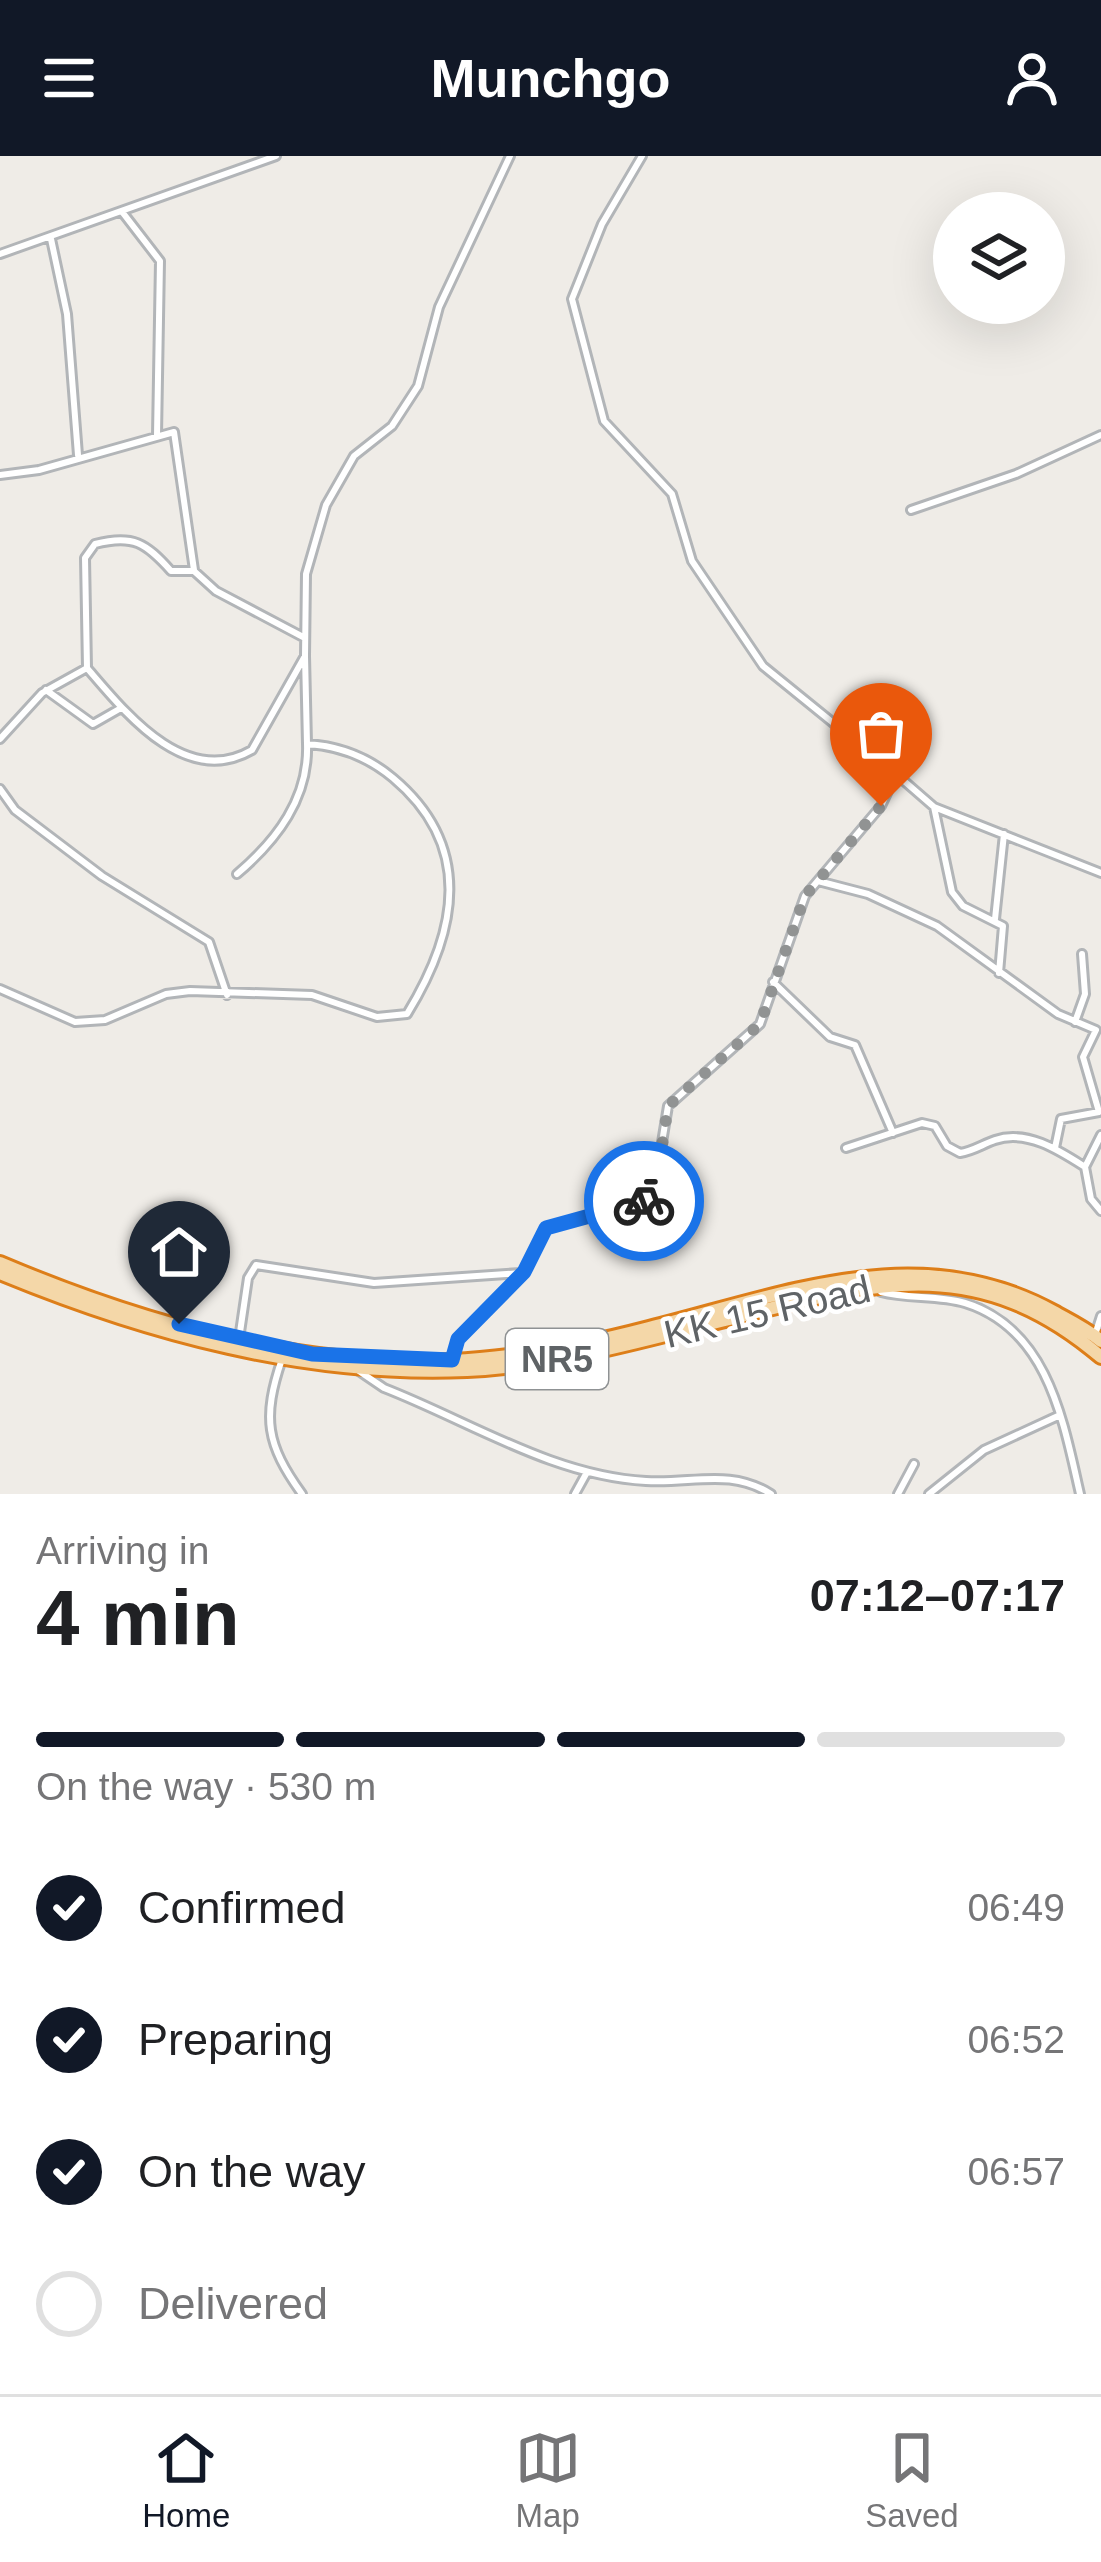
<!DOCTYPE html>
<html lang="en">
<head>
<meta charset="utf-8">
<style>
  :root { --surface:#fff; --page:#f6f6f6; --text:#202124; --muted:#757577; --line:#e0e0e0; --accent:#111827 }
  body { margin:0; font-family:Helvetica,sans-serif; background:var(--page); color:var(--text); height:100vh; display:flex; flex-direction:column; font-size:45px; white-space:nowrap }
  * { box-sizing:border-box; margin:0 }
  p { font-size:39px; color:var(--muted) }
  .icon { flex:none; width:66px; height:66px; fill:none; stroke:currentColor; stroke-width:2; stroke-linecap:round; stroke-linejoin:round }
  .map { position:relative; height:1338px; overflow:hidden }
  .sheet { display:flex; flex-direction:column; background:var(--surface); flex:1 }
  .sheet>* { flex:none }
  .controls { position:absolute; left:933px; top:36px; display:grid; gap:24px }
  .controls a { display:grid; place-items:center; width:132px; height:132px; border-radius:50%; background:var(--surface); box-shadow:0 12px 48px #0002; font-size:60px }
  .pin { position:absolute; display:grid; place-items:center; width:102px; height:102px; color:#fff; margin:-123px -51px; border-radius:50% 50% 50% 0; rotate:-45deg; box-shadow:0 0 12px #0007 }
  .pin .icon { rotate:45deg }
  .courier { position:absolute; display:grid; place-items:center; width:120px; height:120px; margin:-60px; border:9px solid #1a73e8; border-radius:50%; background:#fff; color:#222; box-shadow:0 3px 15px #0007 }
  .overview em { font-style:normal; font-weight:700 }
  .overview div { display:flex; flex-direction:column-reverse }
  .overview { display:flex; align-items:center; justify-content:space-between; height:204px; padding:0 36px }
  h1 { font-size:78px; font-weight:700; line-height:90px }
  .bar { display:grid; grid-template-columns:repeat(4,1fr); gap:18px 12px; align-content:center; height:144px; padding:0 36px }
  .bar i { height:15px; border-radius:9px; background:var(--line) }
  .bar .selected { background:var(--accent) }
  .bar p { grid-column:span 4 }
  ol { padding:0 36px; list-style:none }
  li { display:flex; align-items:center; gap:36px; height:132px }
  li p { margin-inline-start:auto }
  li .icon { padding:12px; border-radius:50%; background:var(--accent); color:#fff; stroke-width:4 }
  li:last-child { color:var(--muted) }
  li i { width:66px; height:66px; border:6px solid var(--line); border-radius:50% }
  header { display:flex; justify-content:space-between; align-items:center; height:156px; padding:0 36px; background:var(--accent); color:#fff; font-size:54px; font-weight:700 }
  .tab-bar { display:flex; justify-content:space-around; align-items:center; height:168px; border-top:3px solid var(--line); background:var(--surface); font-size:33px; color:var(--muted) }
  .tab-bar a { display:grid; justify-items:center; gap:6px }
  .tab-bar .selected { color:var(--accent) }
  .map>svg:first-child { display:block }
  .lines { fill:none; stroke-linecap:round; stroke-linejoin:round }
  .minor-casing { stroke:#b2b5b8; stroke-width:12 }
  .trunk-casing { stroke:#dd7e19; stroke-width:18 }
  .minor { stroke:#fff; stroke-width:6 }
  .trunk { stroke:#f4d7a8; stroke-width:12 }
  .done { stroke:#919393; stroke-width:12; stroke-dasharray:0 21.6 }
  .route { stroke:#1a73e8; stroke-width:15 }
  .labels { text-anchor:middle; stroke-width:9; stroke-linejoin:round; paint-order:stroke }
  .shield { fill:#fff; stroke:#8f9294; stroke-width:3 }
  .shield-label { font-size:36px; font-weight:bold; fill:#5f6366 }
  .street-label { font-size:39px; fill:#5f6366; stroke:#fff }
</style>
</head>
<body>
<header><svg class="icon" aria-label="menu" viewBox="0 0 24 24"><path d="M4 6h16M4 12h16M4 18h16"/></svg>Munchgo<svg class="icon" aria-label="person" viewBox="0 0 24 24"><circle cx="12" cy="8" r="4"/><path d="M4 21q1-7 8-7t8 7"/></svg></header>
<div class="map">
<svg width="1101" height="1338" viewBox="0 0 1101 1338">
  <rect width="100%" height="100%" fill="#efece7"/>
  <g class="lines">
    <g class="minor-casing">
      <path id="minor" d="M 123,57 L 160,105 L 157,279
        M 51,83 L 67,158 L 78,299
        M 0,98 L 276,0
        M 0,319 L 39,314 L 174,276 L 194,414
        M 911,354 L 1016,318 L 1101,279
        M 87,512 L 85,402 L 95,388 C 133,378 146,387 171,415 L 194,415 L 216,435 L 305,482
        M 46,534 L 93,568 L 121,552
        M 0,583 L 42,537 L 87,512 C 125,556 185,633 252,594 L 305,500 L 306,418 L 326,349 L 354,300 L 392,270 L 418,230 L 439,151 L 510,0
        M 896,618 L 934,651 L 1101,717
        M 0,633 L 15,654 L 102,720 L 209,786 L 227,839
        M 934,651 L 952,736 L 963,750 L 1003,770 L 999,817
        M 237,718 C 277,684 309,642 307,588
        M 818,725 L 868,738 L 937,770 L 1058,858 L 1096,874 L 1083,901 L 1099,956 L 1061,963 L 1055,992
        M 995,763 L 1004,678
        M 773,826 L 830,881 L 855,889 L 893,977
        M 0,833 L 75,866 L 105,864 L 166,838 L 190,835 L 312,839 L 377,861 L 407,858 C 458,775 474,690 393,622 C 368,601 340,590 307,588 L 305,500
        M 1075,866 L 1085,838 L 1082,798
        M 846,992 L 922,967 L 935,970 L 947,990 L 960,997 C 973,995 983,988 995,984 C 1027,973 1060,995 1085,1011 L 1091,1043 L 1101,1055
        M 1085,1011 L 1101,979
        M 881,1136 C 908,1143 938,1139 965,1147 C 1048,1173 1063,1264 1080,1338
        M 1095,1179 L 1101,1160
        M 239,1183 L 248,1122 L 256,1109 L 374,1127 L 521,1117
        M 282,1203 C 262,1262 266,1288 302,1338
        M 452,1205 L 458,1183 L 524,1116 L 546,1072 L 653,1041 L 668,950 L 760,868 L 805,740 L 881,650 L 896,618 L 763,510 L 692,405 L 672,338 L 604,265 L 572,143 L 602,68 L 642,0
        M 359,1215 L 384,1232 C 469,1265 553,1320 646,1325 C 692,1328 730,1312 771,1338
        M 575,1338 L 586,1318
        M 898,1338 L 914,1308
        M 929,1338 L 984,1294 L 1058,1260"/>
    </g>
    <g class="trunk-casing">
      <path id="trunk" d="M 0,1107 C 139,1166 298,1212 451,1205 C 518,1202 584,1189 649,1172 C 786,1138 920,1082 1054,1156 C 1070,1165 1087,1173 1101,1185
        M 0,1117 C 148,1178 306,1221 467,1214 C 554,1210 640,1185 725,1164 C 869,1128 974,1093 1101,1201"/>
    </g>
    <use href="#minor" class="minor"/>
    <use href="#trunk" class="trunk"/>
  </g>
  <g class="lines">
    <path class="done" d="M 644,1045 L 655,1037 L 668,950 L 760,868 L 805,740 L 881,650"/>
    <path class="route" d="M 179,1168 L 312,1198 L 452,1204 L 458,1183 L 524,1116 L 546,1072 L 644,1045"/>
  </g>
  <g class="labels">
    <rect class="shield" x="506" y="1173" width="102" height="60" rx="9"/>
    <g class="shield-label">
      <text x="557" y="1216">NR5</text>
    </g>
    <g class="street-label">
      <text transform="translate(767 1155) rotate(-13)" y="14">KK 15 Road</text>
    </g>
  </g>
</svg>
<div class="controls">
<a><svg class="icon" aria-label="layers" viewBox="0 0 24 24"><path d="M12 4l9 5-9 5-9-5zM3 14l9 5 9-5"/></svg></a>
</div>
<div class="pin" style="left:881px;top:650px;background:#ea580c"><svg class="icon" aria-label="bag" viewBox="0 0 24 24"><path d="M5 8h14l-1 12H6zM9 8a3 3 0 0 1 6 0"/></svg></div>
<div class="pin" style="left:179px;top:1168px;background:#1f2937"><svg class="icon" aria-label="home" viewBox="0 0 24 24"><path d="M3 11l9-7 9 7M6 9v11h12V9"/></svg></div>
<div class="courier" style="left:644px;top:1045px"><svg class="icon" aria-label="bike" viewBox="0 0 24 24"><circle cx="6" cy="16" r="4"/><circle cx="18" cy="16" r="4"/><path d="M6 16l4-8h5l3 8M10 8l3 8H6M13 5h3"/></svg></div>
</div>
<section class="sheet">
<div class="overview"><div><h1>4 min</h1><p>Arriving in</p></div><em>07:12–07:17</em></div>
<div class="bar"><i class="selected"></i><i class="selected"></i><i class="selected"></i><i></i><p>On the way · 530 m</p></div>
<ol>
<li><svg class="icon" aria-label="check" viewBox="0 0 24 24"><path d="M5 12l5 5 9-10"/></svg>Confirmed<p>06:49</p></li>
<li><svg class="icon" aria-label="check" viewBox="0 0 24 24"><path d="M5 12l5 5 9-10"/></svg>Preparing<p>06:52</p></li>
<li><svg class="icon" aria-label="check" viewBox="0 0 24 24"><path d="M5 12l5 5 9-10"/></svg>On the way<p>06:57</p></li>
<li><i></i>Delivered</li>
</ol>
</section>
<nav class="tab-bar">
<a class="selected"><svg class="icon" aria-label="home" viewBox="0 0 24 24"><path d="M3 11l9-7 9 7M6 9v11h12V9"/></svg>Home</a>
<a><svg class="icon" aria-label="map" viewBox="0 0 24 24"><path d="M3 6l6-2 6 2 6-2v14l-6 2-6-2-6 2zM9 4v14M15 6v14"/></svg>Map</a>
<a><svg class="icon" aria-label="saved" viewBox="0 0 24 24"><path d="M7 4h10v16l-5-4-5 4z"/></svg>Saved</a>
</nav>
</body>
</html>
